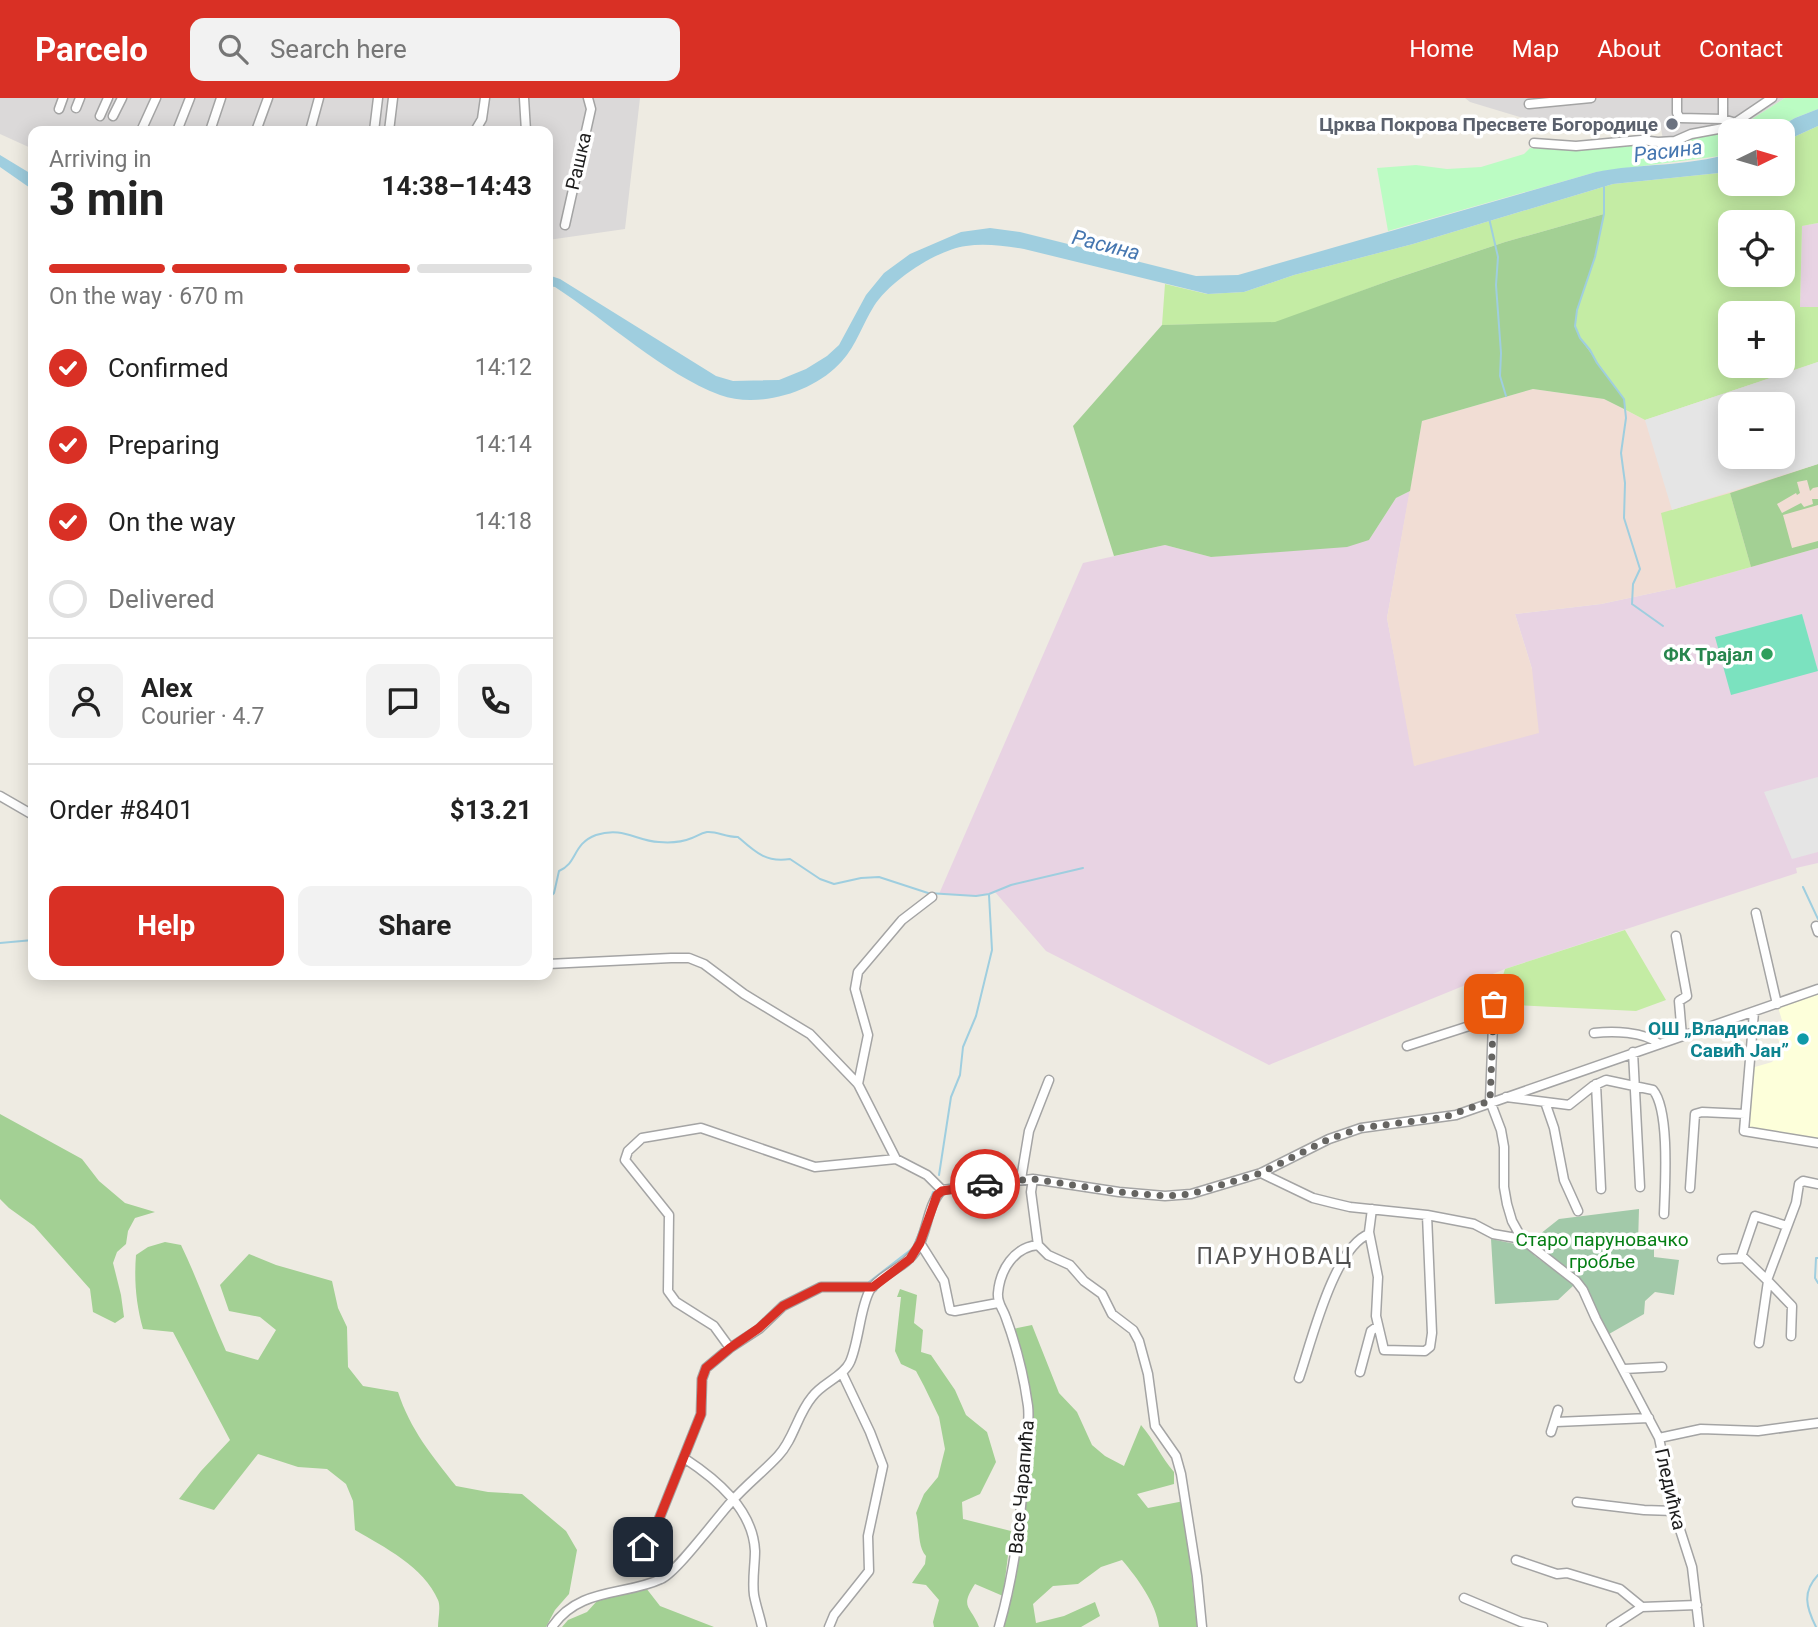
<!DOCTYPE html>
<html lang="en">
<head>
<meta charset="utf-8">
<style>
  :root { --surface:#fff; --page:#f2f2f2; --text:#222; --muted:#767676; --line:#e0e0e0; --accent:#d93025 }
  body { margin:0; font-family:Roboto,sans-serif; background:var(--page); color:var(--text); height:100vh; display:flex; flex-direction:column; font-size:26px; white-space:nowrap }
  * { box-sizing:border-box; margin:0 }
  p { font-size:23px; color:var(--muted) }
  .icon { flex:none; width:38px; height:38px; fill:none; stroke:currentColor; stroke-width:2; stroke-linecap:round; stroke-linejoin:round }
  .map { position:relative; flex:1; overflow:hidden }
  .panel { position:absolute; left:28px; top:28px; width:525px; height:854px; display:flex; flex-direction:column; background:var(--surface); border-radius:14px; box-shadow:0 4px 18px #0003 }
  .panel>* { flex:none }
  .needle { width:46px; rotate:85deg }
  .controls { position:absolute; left:1718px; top:21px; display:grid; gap:14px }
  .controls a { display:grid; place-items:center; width:77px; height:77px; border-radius:14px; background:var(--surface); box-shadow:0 4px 18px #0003; font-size:35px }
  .pin { position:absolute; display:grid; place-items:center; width:60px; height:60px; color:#fff; margin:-30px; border-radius:14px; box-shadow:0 4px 10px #0006 }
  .courier { position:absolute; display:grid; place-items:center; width:70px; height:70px; margin:-35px; border:5px solid #d93025; border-radius:50%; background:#fff; color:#222; box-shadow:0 2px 9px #0007 }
  .head em { font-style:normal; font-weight:700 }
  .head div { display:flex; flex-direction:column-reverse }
  .head { display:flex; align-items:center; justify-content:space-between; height:119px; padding:0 21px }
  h1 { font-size:46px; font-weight:700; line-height:52px }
  .bar { display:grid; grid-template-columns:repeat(4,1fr); gap:10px 7px; align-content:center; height:84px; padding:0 21px }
  .bar i { height:9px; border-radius:5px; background:var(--line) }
  .bar .current { background:var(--accent) }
  .bar p { grid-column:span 4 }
  .line { display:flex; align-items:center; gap:18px; padding:0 21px; border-top:2px solid var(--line) }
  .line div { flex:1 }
  .round { display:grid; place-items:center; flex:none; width:74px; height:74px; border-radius:14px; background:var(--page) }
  ol { padding:0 21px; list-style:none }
  li { display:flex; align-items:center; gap:21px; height:77px }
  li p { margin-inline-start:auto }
  li .icon { padding:7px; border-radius:50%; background:var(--accent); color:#fff; stroke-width:4 }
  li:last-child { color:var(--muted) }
  li i { width:38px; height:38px; border:4px solid var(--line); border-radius:50% }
  .cta { display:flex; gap:14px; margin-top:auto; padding:14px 21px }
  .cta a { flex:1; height:80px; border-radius:14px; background:var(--accent); color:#fff; font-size:28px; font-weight:700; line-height:80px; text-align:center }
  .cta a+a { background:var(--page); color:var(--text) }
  header { display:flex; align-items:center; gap:42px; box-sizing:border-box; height:98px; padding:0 35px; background:var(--accent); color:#fff }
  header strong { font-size:33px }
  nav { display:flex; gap:38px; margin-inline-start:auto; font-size:24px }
  .search { width:490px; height:63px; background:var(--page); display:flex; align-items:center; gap:18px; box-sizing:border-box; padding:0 24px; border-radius:14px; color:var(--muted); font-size:26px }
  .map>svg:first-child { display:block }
  .residential { fill:#dbd9d9 }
  .industrial { fill:#e8d3e3 }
  .education { fill:#fdffda }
  .military { fill:#f1ddd4; fill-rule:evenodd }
  .grass { fill:#c4eca4; fill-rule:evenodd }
  .forest { fill:#a3d094 }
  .cemetery { fill:#a2c9a9 }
  .park { fill:#bbfcc3 }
  .pitch { fill:#7be2bf }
  .parking { fill:#e5e5e5; fill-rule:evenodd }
  .water { fill:#9fcedf }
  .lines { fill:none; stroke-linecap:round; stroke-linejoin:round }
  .stream { stroke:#9fcedf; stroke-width:2 }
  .minor-casing { stroke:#a4a4a4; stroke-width:11 }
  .minor { stroke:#fff; stroke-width:8 }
  .done { stroke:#666562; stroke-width:7; stroke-dasharray:0 12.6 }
  .route { stroke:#d93025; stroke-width:9 }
  .worship-dot { fill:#6b7280; stroke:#fff; stroke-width:2.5 }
  .leisure-dot { fill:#2e9e5b; stroke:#fff; stroke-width:2.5 }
  .culture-dot { fill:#0f9aa8; stroke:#fff; stroke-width:2.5 }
  .labels { text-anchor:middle; stroke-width:7; stroke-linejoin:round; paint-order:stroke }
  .worship-label { font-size:19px; font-weight:bold; fill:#5b616d; stroke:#fff; text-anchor:end }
  .street-label { font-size:19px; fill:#1d1d1d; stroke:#fff }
  .leisure-label { font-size:19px; font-weight:bold; fill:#27864d; stroke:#fff; text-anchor:end }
  .culture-label { font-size:19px; font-weight:bold; fill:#0d838f; stroke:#fff; text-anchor:end }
  .park-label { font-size:19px; fill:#067f15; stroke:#fff }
  .water-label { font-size:21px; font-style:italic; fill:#4576b0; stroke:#fff }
  .quarter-label { font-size:23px; letter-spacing:2px; fill:#505050; stroke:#fff }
</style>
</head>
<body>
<header>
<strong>Parcelo</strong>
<div class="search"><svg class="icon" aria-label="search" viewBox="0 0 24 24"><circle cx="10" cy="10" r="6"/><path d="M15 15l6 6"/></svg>Search here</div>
<nav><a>Home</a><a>Map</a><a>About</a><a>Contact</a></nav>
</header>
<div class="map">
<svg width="1818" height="1529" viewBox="0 0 1818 1529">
  <rect width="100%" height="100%" fill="#eeebe2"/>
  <path class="residential" d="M 0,0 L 640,0 L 625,131 L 548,142 L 548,33 L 33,33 L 33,51 L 0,36 Z
    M 1465,0 L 1785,0 L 1733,33 L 1712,36 L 1679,46 L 1664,47 L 1660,25 L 1577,33 L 1524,30 L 1523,20 L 1470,4 Z"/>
  <path class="industrial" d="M 1818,125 L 1818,209 L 1800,209 L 1802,128 Z
    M 1410,393 L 1387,520 L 1415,668 L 1532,571 L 1515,516 L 1601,506 L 1676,490 L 1818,450 L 1818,765 L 1796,770 L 1797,775 L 1505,871 L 1269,967 L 1046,853 L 995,794 L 976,798 L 939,796 L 1083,465 L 1165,447 L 1211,459 L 1369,442 L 1396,400 Z"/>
  <path class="education" d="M 1818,891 L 1818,1045 L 1744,1033 L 1748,971 L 1772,964 L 1782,952 L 1776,935 L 1785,932 L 1777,906 Z"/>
  <path class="military" d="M 1818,264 L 1818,450 L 1676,490 L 1601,506 L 1515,516 L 1532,571 L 1539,635 L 1414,668 L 1387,520 L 1422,323 L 1533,291 L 1604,301 L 1645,322 ZM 1731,306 L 1783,306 L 1783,359 L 1731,359 Z"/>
  <path class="grass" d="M 1818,28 L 1818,125 L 1802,128 L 1800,209 L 1818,209 L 1818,264 L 1645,322 L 1626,312 L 1624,301 L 1580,240 L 1575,228 L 1577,212 L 1595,159 L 1604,116 L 1505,144 L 1391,182 L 1275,225 L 1162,227 L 1165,186 L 1207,196 L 1244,194 L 1294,177 L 1413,146 L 1613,86 L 1719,75 L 1731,71 L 1731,86 L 1783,86 L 1783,47 L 1796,38 ZM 1731,124 L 1783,124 L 1783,177 L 1731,177 ZM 1731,215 L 1783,215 L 1783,268 L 1731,268 Z
    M 1730,395 L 1751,469 L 1676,490 L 1661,415 Z
    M 1625,832 L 1666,902 L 1636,913 L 1494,906 L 1505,871 Z"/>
  <path class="forest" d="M 1604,116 L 1595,159 L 1577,212 L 1575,228 L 1580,240 L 1624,301 L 1626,312 L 1604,301 L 1533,291 L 1422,323 L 1410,393 L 1396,400 L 1369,442 L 1347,449 L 1211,459 L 1165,447 L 1114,458 L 1073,328 L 1162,227 L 1275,224 L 1391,182 L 1505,144 Z
    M 1818,366 L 1818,389 L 1813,390 L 1810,393 L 1807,382 L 1797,384 L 1800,395 L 1797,397 L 1796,395 L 1777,406 L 1782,415 L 1801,405 L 1804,409 L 1813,406 L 1812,401 L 1818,401 L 1818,407 L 1783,417 L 1792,450 L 1818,443 L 1818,450 L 1751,469 L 1730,395 Z
    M 0,1016 L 82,1061 L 99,1083 L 125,1105 L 155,1114 L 135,1120 L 128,1133 L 126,1146 L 117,1154 L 113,1165 L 121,1197 L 124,1219 L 115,1225 L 93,1214 L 90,1191 L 34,1128 L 9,1110 L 0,1101 Z
    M 165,1144 L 181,1147 C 198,1182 210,1218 226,1253 L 258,1262 L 276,1232 L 260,1219 L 229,1213 L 220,1187 L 249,1156 L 276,1167 L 332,1183 L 338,1210 L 347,1229 L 348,1269 L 363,1288 L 398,1294 C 410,1331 432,1358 456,1388 L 488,1394 L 522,1396 L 566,1433 L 577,1452 L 569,1496 L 555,1512 L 546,1529 L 438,1529 C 438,1521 441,1509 438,1502 C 424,1469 384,1449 355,1432 L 353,1403 L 346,1386 L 327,1371 L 298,1369 L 258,1356 L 214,1412 L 179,1401 L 201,1373 L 230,1342 L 173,1234 L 143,1231 C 136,1206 134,1183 136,1157 L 148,1149 Z
    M 900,1191 L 917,1197 L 914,1225 L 923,1232 L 921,1254 L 931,1257 L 955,1292 L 966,1317 L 987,1334 L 996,1364 L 980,1396 L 962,1404 L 963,1421 L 1011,1433 L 1003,1498 L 975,1486 C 959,1510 971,1508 979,1529 L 934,1529 L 933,1524 L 939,1502 L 926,1487 L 912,1485 L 925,1466 L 926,1458 C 917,1448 920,1429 916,1415 L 924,1396 L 938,1379 L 945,1351 L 939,1319 L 924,1288 L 916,1273 L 901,1266 L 895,1253 L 901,1199 L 897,1199 Z
    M 1032,1227 L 1059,1295 L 1077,1314 L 1092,1347 L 1105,1358 L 1124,1368 L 1141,1327 C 1154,1342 1161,1359 1174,1374 L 1174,1386 L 1137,1396 L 1148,1410 L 1184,1403 L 1197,1529 L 1159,1529 C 1156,1505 1138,1481 1122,1462 L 1101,1469 L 1078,1486 L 1053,1488 L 1033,1506 L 1036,1525 L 1064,1518 L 1095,1504 L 1100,1518 L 1081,1529 L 1001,1529 L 1013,1495 L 1031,1346 L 1031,1305 L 1013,1231 Z
    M 646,1490 L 660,1508 L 714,1529 L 562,1529 L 568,1522 L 587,1514 L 597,1503 Z"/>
  <path class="cemetery" d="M 1639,1111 L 1638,1146 L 1654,1148 L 1654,1159 L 1679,1162 L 1674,1197 L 1655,1194 L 1645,1203 L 1644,1216 L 1609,1236 L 1590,1202 L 1530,1144 L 1559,1121 Z
    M 1491,1141 L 1525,1148 L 1535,1158 L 1574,1187 L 1558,1202 L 1495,1206 Z"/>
  <path class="park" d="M 1785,0 L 1818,0 L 1818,11 L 1795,20 L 1772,33 L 1731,33 L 1731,55 L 1720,58 L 1596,74 L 1388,133 L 1377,70 L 1416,67 L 1447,71 L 1481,69 L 1524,56 L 1530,50 L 1565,52 L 1640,45 L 1679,46 L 1693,39 L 1733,33 Z
    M 998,1089 L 1001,1105 L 976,1105 L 975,1093 Z"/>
  <path class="pitch" d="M 1802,516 L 1818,573 L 1731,597 L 1715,539 Z"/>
  <path class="parking" d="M 1818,264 L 1818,366 L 1672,412 L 1645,322 ZM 1731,306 L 1783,306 L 1783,359 L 1731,359 Z
    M 1818,679 L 1818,754 L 1792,761 L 1764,694 Z"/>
  <path class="water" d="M 1818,11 L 1818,28 L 1796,38 L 1783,47 L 1783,33 L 1772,33 L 1795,20 Z
    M 1731,55 L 1731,71 L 1719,75 L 1613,86 L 1413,146 L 1294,177 L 1244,194 L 1208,196 L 1024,151 C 1005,148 985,145 966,148 C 936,152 890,183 874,208 C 863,225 856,248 842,263 C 815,294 759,311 720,297 C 664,276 606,222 555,189 L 548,188 L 548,177 L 560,181 L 716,278 L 733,283 L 779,282 L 806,271 L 827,258 L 839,247 L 866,197 L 884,175 L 910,156 L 961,134 L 990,130 L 1020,134 L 1196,178 L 1238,177 L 1596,74 C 1640,65 1688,69 1731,55 Z
    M 0,57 L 33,77 L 33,92 L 0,69 Z"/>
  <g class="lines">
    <path class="stream" d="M 1604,89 L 1604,116 L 1595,159 L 1577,212 L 1575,228 L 1580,240 L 1590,252 L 1597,265 L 1624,301 L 1626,320 L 1621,355 L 1625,385 L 1624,420 L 1640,471 L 1633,486 L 1632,506 L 1663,528
      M 1489,120 L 1498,159 L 1496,187 L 1501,255 L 1500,278 L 1506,298
      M 1803,789 L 1818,821
      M 548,801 L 554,795 L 559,773 C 578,765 572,746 596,737 C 623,728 636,743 659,744 C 669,745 682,744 692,740 C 697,738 701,735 707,734 C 717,733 725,739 738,739 C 755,754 766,765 790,761 L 820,781 L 834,786 L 861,780 L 879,779 L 928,795 L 976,798 L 989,796 L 1011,787 L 1083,770
      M 0,845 L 33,842
      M 939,1077 L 951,999 L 960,977 L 963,949 L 976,918 L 992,852 L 989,797
      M 930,1103 L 933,1094
      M 1818,1160 L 1816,1160 L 1815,1180 L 1818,1185
      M 869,1184 L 913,1150 L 923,1125
      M 1816,1529 C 1806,1509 1802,1494 1818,1477"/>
    <g class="minor-casing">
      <path id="minor" d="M 524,0 L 526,33
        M 1677,0 L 1677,15 L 1680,20 L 1723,21 L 1736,25
        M 1723,0 L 1723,21
        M 1529,6 L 1591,0
        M 76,10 L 80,0
        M 59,11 L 63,0
        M 100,18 L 108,0
        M 113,18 L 122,0
        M 141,33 L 156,0
        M 177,33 L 190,0
        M 210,33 L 221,0
        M 256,33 L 268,0
        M 310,33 L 319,0
        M 374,33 L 378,0
        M 389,33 L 393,0
        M 475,33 L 482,21 L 485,0
        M 1534,45 L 1576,48 L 1641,42 L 1658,44 L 1675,43 L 1691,36 L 1729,29 L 1772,0
        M 565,127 L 591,11 L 588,0
        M 0,698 L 33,717
        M 1756,815 L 1777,906
        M 1816,828 L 1818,834
        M 1676,838 L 1687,898 L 1679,903 L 1682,938
        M 548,866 L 671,860 L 689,860 L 704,866 L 744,896 L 810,936 L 858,986 L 896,1061
        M 1494,901 L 1490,1003 L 1501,1032 L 1504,1049 L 1504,1089 L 1507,1106 L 1512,1123 L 1522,1141
        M 1754,914 L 1744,1033 L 1818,1045
        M 1594,935 C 1612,933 1644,933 1659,946
        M 1407,948 L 1494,920
        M 1633,954 L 1640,1089
        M 858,986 L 868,937 L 855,891 L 858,874 L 902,822 L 932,799
        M 1596,986 L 1601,1091
        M 1506,999 L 1569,1007 L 1593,988 L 1606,982 L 1653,992 C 1670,1012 1665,1088 1664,1116
        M 1545,1004 L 1554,1030 L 1564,1082 L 1578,1113
        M 1261,1075 L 1313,1100 L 1333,1105 L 1350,1109 L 1427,1117 L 1474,1126 L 1493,1136 L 1522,1141 L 1576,1183 L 1583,1192 L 1596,1221 L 1659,1340 L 1674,1413 L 1692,1469 L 1699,1529
        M 1021,1081 L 1029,1033 L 1049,982
        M 1033,1081 L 1031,1094 L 1038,1147 L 1048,1157 L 1070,1167 L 1084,1183 L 1102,1196 L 1112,1216 L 1133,1232 L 1139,1243 L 1148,1276 L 1155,1328 L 1176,1358 L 1181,1376 L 1197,1478 L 1202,1529
        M 1690,1090 L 1695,1016 L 1702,1014 L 1745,1016
        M 1372,1111 L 1369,1134 L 1378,1179 L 1376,1218 L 1384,1252 L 1425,1253 L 1430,1249 L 1432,1235 L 1427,1117
        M 920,1145 L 944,1183 L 950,1212 L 955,1213 L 998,1205
        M 1741,1159 L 1755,1118 L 1787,1128
        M 1722,1161 L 1744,1160 L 1767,1182 L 1796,1105 L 1799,1086 L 1803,1083 L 1818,1086
        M 1767,1182 L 1792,1208 L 1791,1238
        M 1759,1245 L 1768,1183
        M 730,1250 L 714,1228 L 676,1204 L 668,1193 L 669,1117 L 625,1062 L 628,1053 L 642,1040 L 701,1030 L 815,1069 L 896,1061 L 927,1077 L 942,1092
        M 1624,1271 L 1662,1269
        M 1360,1274 L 1371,1233 L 1378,1228
        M 1299,1280 C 1311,1245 1334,1149 1369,1136
        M 1556,1324 L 1649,1320
        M 1551,1334 L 1558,1312
        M 1659,1340 L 1701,1331 L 1758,1333 L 1818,1325
        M 684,1360 C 716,1381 753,1411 755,1453 C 755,1467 752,1482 754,1497 C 756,1508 760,1519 762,1529
        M 1577,1404 L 1644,1412 L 1674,1413
        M 643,1449 L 657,1426 L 701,1316 L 702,1281 L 706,1270 L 730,1250 L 759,1231 L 783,1208 L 821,1189 L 873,1189
        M 1516,1462 L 1557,1476 L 1567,1475 L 1620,1491 L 1642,1509
        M 1464,1500 L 1521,1524 L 1543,1529
        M 552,1529 C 579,1489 625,1498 661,1481 C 677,1474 717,1419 732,1403 C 746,1387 763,1374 778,1358 C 794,1341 797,1317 812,1299 C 822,1285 843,1279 850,1264 C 859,1244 860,1209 870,1192 C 883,1174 906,1170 917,1151 C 928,1133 927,1107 942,1092 L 1033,1081 L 1119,1094 L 1165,1098 L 1191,1096 L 1261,1075 L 1329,1041 L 1361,1030 L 1456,1017 L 1818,891
        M 829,1529 L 834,1517 L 869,1473 L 868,1438 L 883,1368 L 870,1334 L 842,1275
        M 999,1529 C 1015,1474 1021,1418 1025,1361 C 1026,1344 1030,1324 1028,1308 C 1024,1279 1016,1247 1006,1220 C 1003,1210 997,1206 998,1195 C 1000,1172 1014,1149 1038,1147
        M 1611,1529 L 1642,1509 L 1697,1507"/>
    </g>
    <use href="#minor" class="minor"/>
  </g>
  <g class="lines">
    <path class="done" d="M 985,1086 L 1033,1081 L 1119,1094 L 1165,1098 L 1191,1096 L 1261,1075 L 1329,1041 L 1361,1030 L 1445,1019 L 1490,1003 L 1494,906"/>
    <path class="route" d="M 643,1449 L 657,1426 L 701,1316 L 702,1281 L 706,1270 L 730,1250 L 759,1230 L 783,1208 L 821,1189 L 873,1189 L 910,1161 L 920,1145 L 937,1097 L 942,1093 L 985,1086"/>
  </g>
  <circle class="worship-dot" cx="1672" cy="26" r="7"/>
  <circle class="leisure-dot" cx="1767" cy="556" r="7"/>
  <circle class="culture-dot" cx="1803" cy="941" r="7"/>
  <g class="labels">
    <g class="worship-label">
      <text x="1658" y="33">Црква Покрова Пресвете Богородице</text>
    </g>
    <g class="street-label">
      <text transform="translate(578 63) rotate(-77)" y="7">Рашка</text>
      <text transform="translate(1021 1389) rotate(-85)" y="7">Васе Чарапића</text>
      <text transform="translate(1671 1391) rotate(77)" y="7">Гледићка</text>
    </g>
    <g class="leisure-label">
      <text x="1753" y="563">ФК Трајал</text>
    </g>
    <g class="culture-label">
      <text x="1789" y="937">ОШ „Владислав<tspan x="1789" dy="22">Савић Јан”</tspan></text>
    </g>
    <g class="park-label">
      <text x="1602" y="1148">Старо паруновачко<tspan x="1602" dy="22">гробље</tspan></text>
    </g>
    <g class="water-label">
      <text transform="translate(1668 53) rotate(-7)" y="7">Расина</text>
      <text transform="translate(1106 147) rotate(14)" y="7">Расина</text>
    </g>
    <g class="quarter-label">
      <text x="1275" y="1166">ПАРУНОВАЦ</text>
    </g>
  </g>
</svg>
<div class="controls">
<a><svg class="needle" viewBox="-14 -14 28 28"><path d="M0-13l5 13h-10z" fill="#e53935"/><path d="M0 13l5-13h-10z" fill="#767676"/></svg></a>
<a><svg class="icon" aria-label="locate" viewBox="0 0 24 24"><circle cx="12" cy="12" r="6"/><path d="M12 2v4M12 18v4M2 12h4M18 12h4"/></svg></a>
<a>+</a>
<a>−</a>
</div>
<div class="pin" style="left:1494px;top:906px;background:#ea580c"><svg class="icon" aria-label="bag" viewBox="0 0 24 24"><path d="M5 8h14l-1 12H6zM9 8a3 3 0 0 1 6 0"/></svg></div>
<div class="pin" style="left:643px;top:1449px;background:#1f2937"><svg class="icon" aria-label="home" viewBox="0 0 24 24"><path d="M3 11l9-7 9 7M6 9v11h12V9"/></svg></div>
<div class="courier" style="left:985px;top:1086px"><svg class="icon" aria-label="car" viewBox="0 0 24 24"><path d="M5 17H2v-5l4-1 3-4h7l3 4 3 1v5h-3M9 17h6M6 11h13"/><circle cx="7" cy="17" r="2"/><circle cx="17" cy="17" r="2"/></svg></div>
<section class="panel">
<div class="head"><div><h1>3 min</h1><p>Arriving in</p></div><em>14:38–14:43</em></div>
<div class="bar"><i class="current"></i><i class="current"></i><i class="current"></i><i></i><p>On the way · 670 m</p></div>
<ol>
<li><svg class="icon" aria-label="check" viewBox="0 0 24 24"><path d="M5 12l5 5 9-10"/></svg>Confirmed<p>14:12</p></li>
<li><svg class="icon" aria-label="check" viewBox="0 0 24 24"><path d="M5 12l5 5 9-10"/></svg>Preparing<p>14:14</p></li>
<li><svg class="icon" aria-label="check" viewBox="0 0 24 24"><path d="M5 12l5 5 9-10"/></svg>On the way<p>14:18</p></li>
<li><i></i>Delivered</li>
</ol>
<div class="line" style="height:126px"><a class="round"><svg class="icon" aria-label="person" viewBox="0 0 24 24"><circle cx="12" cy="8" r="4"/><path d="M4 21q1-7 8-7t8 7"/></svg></a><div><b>Alex</b><p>Courier · 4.7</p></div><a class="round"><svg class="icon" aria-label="chat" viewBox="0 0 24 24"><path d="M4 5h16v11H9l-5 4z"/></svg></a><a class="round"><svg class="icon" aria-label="phone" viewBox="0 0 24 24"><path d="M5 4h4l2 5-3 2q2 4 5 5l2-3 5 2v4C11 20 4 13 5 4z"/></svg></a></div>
<div class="line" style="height:91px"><div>Order #8401</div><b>$13.21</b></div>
<div class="cta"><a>Help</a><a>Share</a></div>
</section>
</div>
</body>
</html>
